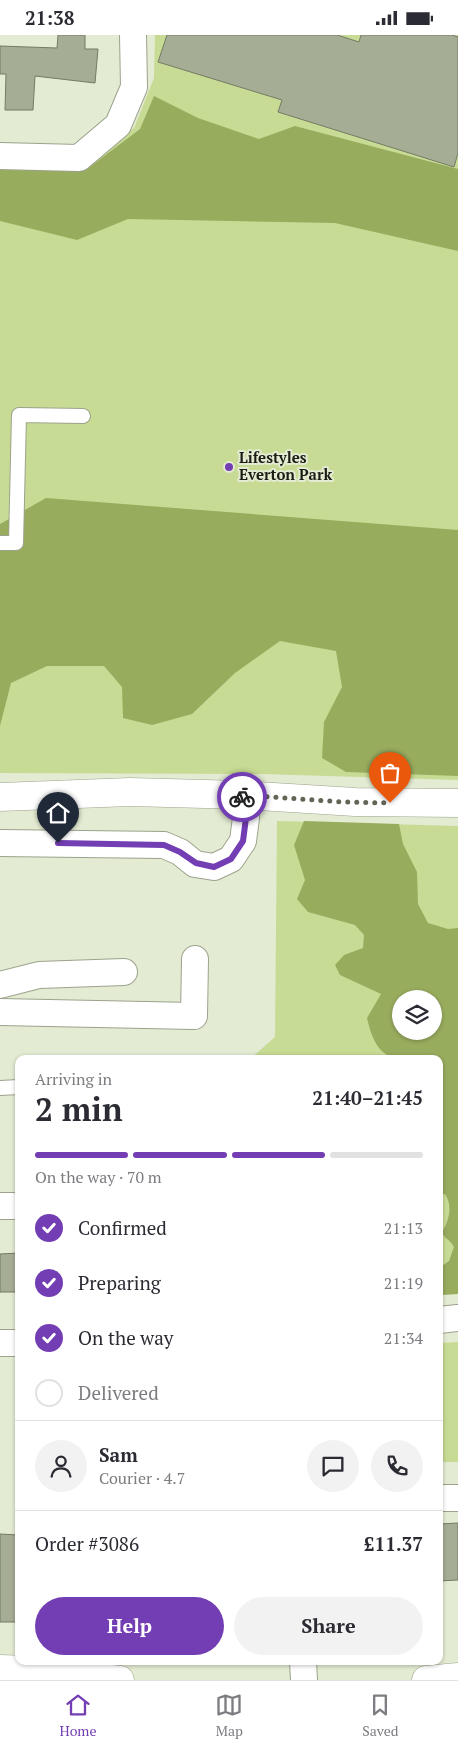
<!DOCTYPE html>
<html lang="en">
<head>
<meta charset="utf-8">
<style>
  :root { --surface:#fff; --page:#f2f2f3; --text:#2b2b33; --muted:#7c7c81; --line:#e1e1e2; --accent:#733db4 }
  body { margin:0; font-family:"PT Serif",serif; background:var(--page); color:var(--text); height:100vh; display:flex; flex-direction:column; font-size:19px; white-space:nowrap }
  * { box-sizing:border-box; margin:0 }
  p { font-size:16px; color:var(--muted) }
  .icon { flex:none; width:28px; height:28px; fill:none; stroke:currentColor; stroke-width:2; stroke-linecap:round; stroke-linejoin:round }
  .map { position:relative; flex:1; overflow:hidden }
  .panel { position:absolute; left:15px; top:1020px; width:428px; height:610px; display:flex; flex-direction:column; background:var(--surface); border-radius:10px; box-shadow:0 1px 4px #0004 }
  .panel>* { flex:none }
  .tools { position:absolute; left:392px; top:955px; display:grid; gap:10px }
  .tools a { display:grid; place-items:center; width:50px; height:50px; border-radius:50%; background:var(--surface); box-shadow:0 1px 4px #0004; font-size:25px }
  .pin { position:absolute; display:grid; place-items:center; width:42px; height:42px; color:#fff; margin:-51px -21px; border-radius:50% 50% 50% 0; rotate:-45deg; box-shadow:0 0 5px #0007 }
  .pin .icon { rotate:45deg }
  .courier { position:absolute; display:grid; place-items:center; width:50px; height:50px; margin:-25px; border:4px solid #733db4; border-radius:50%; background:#fff; color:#222; box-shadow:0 1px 6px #0007 }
  .overview em { font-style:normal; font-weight:800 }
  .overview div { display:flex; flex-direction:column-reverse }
  .overview { display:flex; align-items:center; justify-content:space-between; height:85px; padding:0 20px }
  h1 { font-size:32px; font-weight:800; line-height:38px }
  .bar { display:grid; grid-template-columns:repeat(4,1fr); gap:8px 5px; align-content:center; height:60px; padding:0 20px }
  .bar i { height:6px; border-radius:4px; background:var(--line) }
  .bar .selected { background:var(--accent) }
  .bar p { grid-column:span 4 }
  .line { display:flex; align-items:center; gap:12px; padding:0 20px; border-top:1px solid var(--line) }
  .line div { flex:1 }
  .round { display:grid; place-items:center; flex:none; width:52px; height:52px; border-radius:26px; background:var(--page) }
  ol { padding:0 20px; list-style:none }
  li { display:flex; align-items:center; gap:15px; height:55px }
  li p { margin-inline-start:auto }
  li .icon { padding:5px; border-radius:50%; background:var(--accent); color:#fff; stroke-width:4 }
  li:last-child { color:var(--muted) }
  li i { width:28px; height:28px; border:2px solid var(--line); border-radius:50% }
  .action { display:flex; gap:10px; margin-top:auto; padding:10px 20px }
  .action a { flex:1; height:58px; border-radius:30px; background:var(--accent); color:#fff; font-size:20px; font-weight:800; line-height:58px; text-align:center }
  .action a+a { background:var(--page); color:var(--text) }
  .status { display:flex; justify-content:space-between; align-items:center; height:35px; padding:0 25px; background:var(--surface); direction:ltr }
  .status svg { height:14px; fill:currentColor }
  .dock { display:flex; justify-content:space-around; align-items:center; height:70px; border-top:1px solid var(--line); background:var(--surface); font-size:14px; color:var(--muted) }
  .dock a { display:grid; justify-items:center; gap:2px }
  .dock .selected { color:var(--accent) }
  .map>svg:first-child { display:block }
  .green { fill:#c7db94; fill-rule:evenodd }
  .forest { fill:#98ac5e; fill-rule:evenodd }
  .building { fill:#a6ad95; stroke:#747b64 }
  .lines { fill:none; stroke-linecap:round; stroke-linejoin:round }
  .lane-casing { stroke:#9ca38c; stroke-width:16 }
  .street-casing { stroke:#9ca38c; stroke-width:28 }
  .secondary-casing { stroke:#9ca38c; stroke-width:29 }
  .primary-casing { stroke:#9ca38c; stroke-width:29 }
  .lane { stroke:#fff; stroke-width:14 }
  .street { stroke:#fff; stroke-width:26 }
  .secondary { stroke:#fff; stroke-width:28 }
  .primary { stroke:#fff; stroke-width:28 }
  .done { stroke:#606556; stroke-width:5; stroke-dasharray:0 9 }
  .route { stroke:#733db4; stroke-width:6 }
  .poi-dot { fill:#733db4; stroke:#e3ebd2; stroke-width:2 }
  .labels { text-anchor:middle; stroke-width:4; stroke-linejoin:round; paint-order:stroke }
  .poi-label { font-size:15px; font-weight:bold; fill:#1a1d14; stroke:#e3ebd2; text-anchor:start }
</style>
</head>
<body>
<div class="status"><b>21:38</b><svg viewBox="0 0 49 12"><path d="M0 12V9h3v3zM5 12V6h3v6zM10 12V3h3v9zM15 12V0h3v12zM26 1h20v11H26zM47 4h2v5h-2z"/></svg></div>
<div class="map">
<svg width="458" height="1645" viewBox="0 0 458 1645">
  <rect width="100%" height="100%" fill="#e3ebd2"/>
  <path class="green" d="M 155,0 L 458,0 L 458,745 L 262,739 L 0,738 L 0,126 L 84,127 L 134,93 L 154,43 Z
    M 277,786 L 458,791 L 458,1259 L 439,1260 L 439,1024 L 250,1024 L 275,1002 ZM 401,964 L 434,964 L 434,996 L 401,996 Z
    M 458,1307 L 458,1427 L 439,1427 L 439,1308 Z"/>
  <path class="forest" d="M 154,61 L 198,83 L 259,104 L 295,91 L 458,134 L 458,216 L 335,188 L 128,184 L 77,205 L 0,186 L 0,133 L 87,134 L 140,94 Z
    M 46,463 L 458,495 L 458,741 L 346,737 L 322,723 L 324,687 L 342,652 L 336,616 L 280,606 L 235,638 L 192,679 L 152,690 L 123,683 L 122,652 L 104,631 L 47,631 L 11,648 L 0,691 L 0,489 Z
    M 304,786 L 399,789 L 403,809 L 417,837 L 418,869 L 428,888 L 448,894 L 458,893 L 458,1259 L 439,1260 L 439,1233 L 449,1226 L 454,1212 C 451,1205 444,1204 442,1197 C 449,1186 453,1171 445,1159 L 439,1160 L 439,1024 C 397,1024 378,1032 367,983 L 381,959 L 340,940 L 335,930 L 344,920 L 363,913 L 364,900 L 355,890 L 308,877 L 297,864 L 305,845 L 294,810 ZM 401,964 L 434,964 L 434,996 L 401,996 Z"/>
  <path class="building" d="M 58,0 L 85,0 L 85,14 L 98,14 L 95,48 L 35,41 L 33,75 L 5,75 L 6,39 L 0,39 L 0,11 L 57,13 Z
    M 167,0 L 337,0 L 359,7 L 361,0 L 452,0 L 458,2 L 458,118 L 454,132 L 278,77 L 282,65 L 158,27 Z
    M 19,1218 L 19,1257 L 0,1257 L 0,1219 Z
    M 458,1488 L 458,1545 L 439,1546 L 439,1489 Z
    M 0,1499 L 19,1500 L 19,1587 L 0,1587 Z"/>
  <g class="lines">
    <g class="lane-casing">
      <path id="lane" d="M 0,508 L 16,508 L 19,380 L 83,381
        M 0,1053 L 19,1052"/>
    </g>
    <g class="street-casing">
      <path id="street" d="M 0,121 L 79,123 L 118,90 L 134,52 L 133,0
        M 0,808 L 164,810 L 180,817 L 195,829 L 214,832 L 231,824 L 243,806 L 246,783 L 242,760
        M 0,950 L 39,940 L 124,937
        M 0,977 L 194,981 L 195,924
        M 0,1171 L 19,1171
        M 439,1285 L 458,1283
        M 0,1308 L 19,1308
        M 439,1463 L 458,1463
        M 303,1626 L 304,1645"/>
    </g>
    <g class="secondary-casing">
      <path id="secondary" d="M 0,762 L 130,757 L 242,760 L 355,767 L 458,768"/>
    </g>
    <g class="primary-casing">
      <path id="primary" d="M 0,1634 L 30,1635 L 120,1645
        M 426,1645 L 458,1642"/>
    </g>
    <use href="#lane" class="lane"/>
    <use href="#street" class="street"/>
    <use href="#secondary" class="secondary"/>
    <use href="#primary" class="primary"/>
  </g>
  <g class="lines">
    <path class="done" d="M 242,762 L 242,760 L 343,767 L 390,768"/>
    <path class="route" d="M 58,808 L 164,810 L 180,817 L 196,828 L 214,832 L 231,824 L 243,806 L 246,783 L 242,762"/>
  </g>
  <circle class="poi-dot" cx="229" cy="432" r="5"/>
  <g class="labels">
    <g class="poi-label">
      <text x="239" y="428">Lifestyles<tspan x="239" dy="17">Everton Park</tspan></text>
    </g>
  </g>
</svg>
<div class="tools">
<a><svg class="icon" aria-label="layers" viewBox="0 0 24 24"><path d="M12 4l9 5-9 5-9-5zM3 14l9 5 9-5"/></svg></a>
</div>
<div class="pin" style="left:390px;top:768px;background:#ea580c"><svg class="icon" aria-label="bag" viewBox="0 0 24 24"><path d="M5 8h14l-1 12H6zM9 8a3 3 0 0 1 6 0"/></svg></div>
<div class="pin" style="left:58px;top:808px;background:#1f2937"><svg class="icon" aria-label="home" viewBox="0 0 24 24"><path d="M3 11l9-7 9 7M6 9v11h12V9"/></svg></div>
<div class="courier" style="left:242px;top:762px"><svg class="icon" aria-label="bike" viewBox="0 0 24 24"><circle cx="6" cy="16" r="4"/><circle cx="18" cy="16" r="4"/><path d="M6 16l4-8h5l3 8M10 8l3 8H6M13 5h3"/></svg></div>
<section class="panel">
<div class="overview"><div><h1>2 min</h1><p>Arriving in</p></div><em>21:40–21:45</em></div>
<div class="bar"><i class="selected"></i><i class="selected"></i><i class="selected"></i><i></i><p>On the way · 70 m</p></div>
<ol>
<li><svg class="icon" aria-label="check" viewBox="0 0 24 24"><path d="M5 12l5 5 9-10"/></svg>Confirmed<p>21:13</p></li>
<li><svg class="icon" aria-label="check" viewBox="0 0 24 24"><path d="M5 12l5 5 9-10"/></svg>Preparing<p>21:19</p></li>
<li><svg class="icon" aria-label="check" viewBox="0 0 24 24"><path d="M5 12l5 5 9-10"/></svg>On the way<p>21:34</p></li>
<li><i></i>Delivered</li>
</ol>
<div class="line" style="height:90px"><a class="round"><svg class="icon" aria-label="person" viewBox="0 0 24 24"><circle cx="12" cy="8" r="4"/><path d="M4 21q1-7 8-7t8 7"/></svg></a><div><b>Sam</b><p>Courier · 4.7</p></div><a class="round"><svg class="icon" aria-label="chat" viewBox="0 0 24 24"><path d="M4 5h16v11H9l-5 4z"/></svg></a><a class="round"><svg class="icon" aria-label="phone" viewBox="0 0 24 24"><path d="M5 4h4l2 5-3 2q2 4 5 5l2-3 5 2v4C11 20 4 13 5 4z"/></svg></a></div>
<div class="line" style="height:65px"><div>Order #3086</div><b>£11.37</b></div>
<div class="action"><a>Help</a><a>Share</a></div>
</section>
</div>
<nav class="dock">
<a class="selected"><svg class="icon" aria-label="home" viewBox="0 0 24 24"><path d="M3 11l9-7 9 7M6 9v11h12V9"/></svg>Home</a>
<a><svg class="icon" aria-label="map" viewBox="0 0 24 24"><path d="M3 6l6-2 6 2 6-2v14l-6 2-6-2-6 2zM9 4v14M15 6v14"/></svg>Map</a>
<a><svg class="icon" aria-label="saved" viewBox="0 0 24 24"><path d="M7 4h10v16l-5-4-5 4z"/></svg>Saved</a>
</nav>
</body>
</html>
